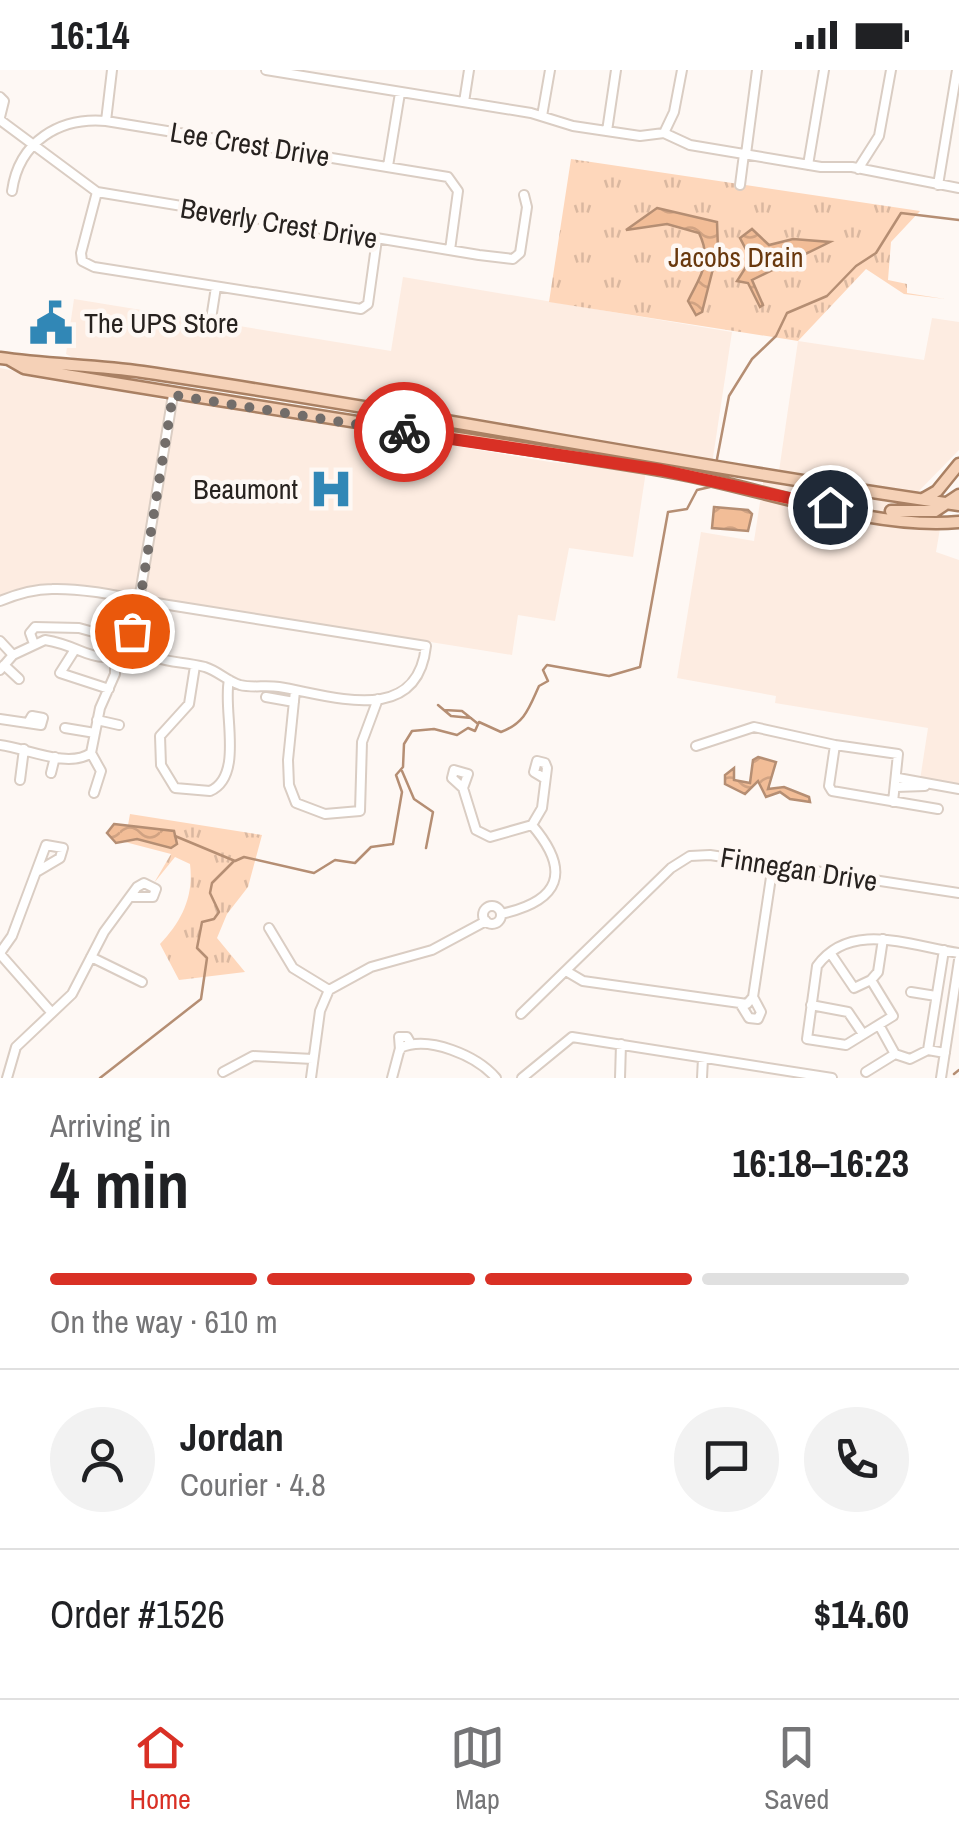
<!DOCTYPE html>
<html lang="en">
<head>
<meta charset="utf-8">
<style>
  :root { --surface:#fff; --page:#f2f2f2; --text:#202124; --muted:#757577; --line:#e0e0e0; --accent:#d93025 }
  body { margin:0; font-family:"Archivo Narrow",sans-serif; background:var(--page); color:var(--text); height:100vh; display:flex; flex-direction:column; font-size:38px; white-space:nowrap }
  * { box-sizing:border-box; margin:0 }
  p { font-size:32px; color:var(--muted) }
  .icon { flex:none; width:55px; height:55px; fill:none; stroke:currentColor; stroke-width:2; stroke-linecap:round; stroke-linejoin:round }
  .map { position:relative; height:1008px; overflow:hidden }
  .panel { display:flex; flex-direction:column; background:var(--surface); flex:1 }
  .panel>* { flex:none }
  .pin { position:absolute; display:grid; place-items:center; width:85px; height:85px; color:#fff; margin:-42px; border:5px solid #fff; border-radius:50%; box-shadow:0 2px 10px #0007 }
  .courier { position:absolute; display:grid; place-items:center; width:100px; height:100px; margin:-50px; border:8px solid #d93025; border-radius:50%; background:#fff; color:#222; box-shadow:0 2px 12px #0007 }
  .summary em { font-style:normal; font-weight:700 }
  .summary div { display:flex; flex-direction:column-reverse }
  .summary { display:flex; align-items:center; justify-content:space-between; height:170px; padding:0 50px }
  h1 { font-size:65px; font-weight:700; line-height:75px }
  .bar { display:grid; grid-template-columns:repeat(4,1fr); gap:15px 10px; align-content:center; height:120px; padding:0 50px }
  .bar i { height:12px; border-radius:8px; background:var(--line) }
  .bar .current { background:var(--accent) }
  .bar p { grid-column:span 4 }
  .line { display:flex; align-items:center; gap:25px; padding:0 50px; border-top:2px solid var(--line) }
  .line div { flex:1 }
  .round { display:grid; place-items:center; flex:none; width:105px; height:105px; border-radius:52px; background:var(--page) }
  .status { display:flex; justify-content:space-between; align-items:center; height:70px; padding:0 50px; background:var(--surface); direction:ltr }
  .status svg { height:28px; fill:currentColor }
  .menu { display:flex; justify-content:space-around; align-items:center; height:140px; border-top:2px solid var(--line); background:var(--surface); font-size:28px; color:var(--muted) }
  .menu a { display:grid; justify-items:center; gap:5px }
  .menu .current { color:var(--accent) }
  .map>svg:first-child { display:block }
  .built { fill:#fdece1 }
  .grass { fill:url(#grass-tufts) }
  .water { fill:url(#water-waves); stroke:#b58e73; stroke-width:2.5 }
  .lines { fill:none; stroke-linecap:round; stroke-linejoin:round }
  .stream { stroke:#b58e73; stroke-width:2.5 }
  .minor-casing { stroke:#dacdc3; stroke-width:12 }
  .major-casing { stroke:#a98063; stroke-width:15 }
  .minor { stroke:#fff; stroke-width:8 }
  .major { stroke:#f5d1b7; stroke-width:10 }
  .done { stroke:#726d6a; stroke-width:10; stroke-dasharray:0 18 }
  .route { stroke:#d93025; stroke-width:12 }
  .labels { text-anchor:middle; stroke-width:9; stroke-linejoin:round; paint-order:stroke }
  .street-label { font-size:28px; fill:#27221f; stroke:#fef8f4 }
  .park-label { font-size:28px; fill:#69380d; stroke:#fef8f4 }
  .poi-label { font-size:28px; fill:#27221f; stroke:#fef8f4; text-anchor:start }
</style>
</head>
<body>
<div class="status"><b>16:14</b><svg viewBox="0 0 49 12"><path d="M0 12V9h3v3zM5 12V6h3v6zM10 12V3h3v9zM15 12V0h3v12zM26 1h20v11H26zM47 4h2v5h-2z"/></svg></div>
<div class="map">
<svg width="959" height="1008" viewBox="0 0 959 1008">
  <defs>
    <pattern id="grass-tufts" width="24" height="20" patternUnits="userSpaceOnUse" patternTransform="scale(2.5)"><rect width="24" height="20" fill="#fed7bb"/><path d="M3 7l-1-3M5 7V3M7 7l1-3M15 17l-1-3M17 17v-4M19 17l1-3" fill="none" stroke="#dab8a0"/></pattern>
    <pattern id="water-waves" width="16" height="10" patternUnits="userSpaceOnUse" patternTransform="scale(2.5)"><rect width="16" height="10" fill="#f2bd97"/><path d="M0 5q4-4 8 0t8 0" fill="none" stroke="#d0a282"/></pattern>
  </defs>
  <rect width="100%" height="100%" fill="#fef8f4"/>
  <path class="built" d="M 403,207 L 732,262 L 712,394 L 574,366 L 337,331 L 316,323 L 292,323 L 77,290 L 66,284 L 74,229 L 391,281 Z
    M 932,248 L 959,252 L 959,380 L 916,424 L 941,453 L 936,482 L 959,490 L 959,714 L 920,710 L 928,658 L 775,633 L 776,626 L 677,608 L 701,462 L 754,471 L 765,400 L 779,401 L 798,271 L 924,290 Z
    M 0,298 L 180,333 L 189,331 L 550,392 L 646,401 L 633,487 L 569,478 L 555,551 L 518,545 L 512,585 L 69,514 L 17,519 L 0,527 Z"/>
  <path class="grass" d="M 571,89 L 920,141 L 891,172 L 888,210 L 907,214 L 907,223 L 945,229 L 904,224 L 866,199 L 798,271 L 549,232 Z
    M 130,744 L 262,765 L 248,817 L 227,844 L 217,868 L 245,902 L 179,910 L 160,874 C 182,851 194,826 190,794 L 175,787 L 154,813 L 171,784 L 125,772 Z"/>
  <path class="water" d="M 657,138 L 717,152 L 718,179 L 702,242 L 696,245 L 688,231 C 700,206 713,192 699,163 L 667,154 L 626,160 Z
    M 752,159 L 769,175 L 793,169 L 830,172 L 752,210 L 763,235 L 760,237 L 748,213 L 737,211 L 751,189 L 740,168 Z
    M 714,437 L 748,440 L 752,444 L 748,461 L 712,458 Z
    M 758,687 L 776,692 L 768,719 L 784,717 L 809,727 L 810,732 L 790,729 L 780,722 L 766,727 L 758,711 L 745,724 L 725,714 L 725,705 L 734,698 L 734,710 L 750,713 L 753,690 Z
    M 114,754 L 174,761 L 177,774 L 171,778 L 137,769 L 116,773 L 107,763 Z"/>
  <g class="lines">
    <path class="stream" d="M 717,389 L 729,326 L 752,289 L 776,266 L 787,243 L 827,226 L 856,196 L 876,183 L 901,143 L 959,150
      M 438,635 L 451,646 L 471,648
      M 444,640 L 462,641 L 477,653
      M 402,701 L 414,729 L 433,742 L 426,778
      M 175,766 L 235,791 L 244,787 L 314,803 L 335,790 L 355,793 L 371,777 L 393,774 L 402,722 L 396,705 L 403,697 L 404,674 L 412,661 L 434,659 L 457,665 L 468,658 L 475,661 L 479,652 L 501,662 C 525,653 529,638 539,616 L 548,611 L 543,600 L 547,595 L 609,606 L 640,597 L 668,442 L 687,439 L 697,420 L 710,417
      M 954,1004 L 959,1000
      M 100,1008 L 201,929 L 207,888 L 197,878 L 202,852 L 214,849 L 219,842 L 210,823 L 212,813 L 234,791"/>
    <g class="minor-casing">
      <path id="minor" d="M 266,0 L 531,43 L 573,56 L 640,66 L 664,63 L 690,75 L 821,97 L 852,97 L 959,118
        M 0,27 L 4,31 L 0,47
        M 464,32 L 469,0
        M 542,46 L 550,0
        M 0,50 L 97,122 L 479,185 L 513,189 L 520,183 L 527,137 L 524,125
        M 106,51 L 112,0
        M 607,61 L 616,0
        M 664,63 L 674,42 L 682,0
        M 746,84 L 757,0
        M 808,95 L 824,0
        M 388,96 L 400,23
        M 858,99 L 879,66 L 891,0
        M 740,115 L 744,84
        M 938,115 L 957,0
        M 12,121 C 19,71 60,47 106,51 L 448,107 L 458,121 L 450,180
        M 97,122 L 81,183 L 82,191 L 94,197 L 361,239 L 368,234 L 377,169
        M 211,249 L 216,217
        M 0,531 C 17,524 34,519 52,519 C 92,518 135,530 175,536 C 259,549 342,563 426,576 C 417,658 330,625 279,617 C 266,615 252,618 240,615 C 227,611 218,601 205,597 C 172,589 160,596 134,572 L 134,545 L 139,530 L 173,325
        M 0,571 L 13,585
        M 34,574 L 30,563 L 35,557 L 79,558 L 115,568 L 123,585
        M 139,577 L 140,535
        M 74,581 L 60,603 L 109,619
        M 4,595 L 19,609
        M 195,596 L 189,634 L 160,666 L 161,695 L 175,718 L 210,721 C 245,706 222,639 229,610
        M 0,600 L 13,585 L 45,570 C 89,577 91,600 139,577
        M 295,621 L 288,690 L 289,715 L 296,733 L 325,744 L 360,741 L 362,672 L 378,629
        M 266,627 L 294,632
        M 0,649 L 41,655 L 43,648 L 32,646 L 28,653
        M 97,650 L 119,655
        M 65,658 L 95,663
        M 0,675 C 26,678 68,699 91,683
        M 696,676 L 754,657 L 835,675
        M 91,683 L 100,638 L 115,604 L 115,588
        M 91,683 L 101,701 L 94,723
        M 51,703 L 55,687
        M 898,708 L 959,719
        M 20,710 L 24,679
        M 896,717 L 925,716
        M 463,718 L 452,708 L 454,700 L 468,704 L 463,718 L 476,760 L 490,767 L 532,755 L 542,738 L 547,698 L 545,693 L 537,691 L 534,702 L 544,708
        M 893,732 L 898,684 L 835,675 L 829,716 L 832,721 L 938,739
        M483 845a9 9 0 1 1 18 0a9 9 0 1 1-18 0Z
        M 501,844 C 560,831 572,802 532,755
        M 269,858 L 293,898 L 329,920
        M 0,883 L 12,866 L 46,775 L 63,778 L 60,788 L 38,801
        M 0,884 L 52,943
        M 831,884 L 854,918 L 871,910
        M 91,887 L 142,912
        M 566,901 L 583,911 L 747,934 L 753,927 L 773,794
        M 871,910 L 893,946 L 846,975 L 807,969 L 817,896 C 851,849 913,877 959,883
        M 871,910 L 878,902 L 883,869
        M 911,922 L 936,926
        M 741,935 L 749,948 L 758,949 L 761,942 L 753,927
        M 811,935 L 848,942 L 863,964
        M 521,944 L 671,798 L 690,786 L 710,785 L 959,823
        M 879,955 L 895,984
        M 400,980 L 399,967 L 407,967 L 411,974
        M 928,980 L 944,880
        M 895,984 L 910,989 L 928,980 L 945,983
        M 223,1002 L 253,986 L 313,989
        M 866,1002 L 895,984
        M 7,1008 L 16,977 L 72,924 L 104,862 L 137,817 L 144,813 L 156,819 L 153,827 L 131,827
        M 311,1008 L 320,941 L 329,920 L 371,897 L 432,880 L 486,851
        M 392,1008 L 400,978 C 429,965 477,986 496,1008
        M 522,1008 L 572,967 L 832,1008
        M 620,1008 L 621,974
        M 702,1008 L 703,988
        M 941,1008 L 959,890"/>
    </g>
    <g class="major-casing">
      <path id="major" d="M 0,288 C 46,295 96,295 143,302 C 416,342 686,396 959,435
        M 10,290 L 24,298 C 236,334 449,366 661,400 C 750,414 871,461 959,452
        M 923,429 L 937,421 L 959,394
        M 891,441 L 935,441 L 959,425"/>
    </g>
    <use href="#minor" class="minor"/>
    <use href="#major" class="major"/>
  </g>
  <g class="lines">
    <path class="done" d="M 132,561 L 140,561 L 140,530 L 173,325 L 404,362"/>
    <path class="route" d="M 404,362 L 661,400 L 830,437"/>
  </g>
  <defs>
    <g id="civic-bare" transform="scale(3.45)"><path d="M-.6-6.5H3V-4.5H.6V-3L4-1V1h2V6H-6V1h2V-1L-.6-3ZM-1.2 2.5V6h2.4V2.5Z" fill="#3187b6" stroke="#fef8f4" stroke-width="2.5" paint-order="stroke"/></g>
    <g id="hospital-bare" transform="scale(3.45)"><path d="M-5-5h3v3.5h4V-5h3V5h-3V1.5h-4V5h-3Z" fill="#3187b6" stroke="#fef8f4" stroke-width="2.5" paint-order="stroke"/></g>
  </defs>
  <g fill-rule="evenodd">
    <use href="#civic-bare" x="51" y="253"/>
    <use href="#hospital-bare" x="331" y="419"/>
  </g>
  <g class="labels">
    <g class="street-label">
      <text transform="translate(250 74) rotate(9)" y="10">Lee Crest Drive</text>
      <text transform="translate(279 153) rotate(9)" y="10">Beverly Crest Drive</text>
      <text transform="translate(799 799) rotate(9)" y="10">Finnegan Drive</text>
    </g>
    <g class="park-label">
      <text x="736" y="197">Jacobs Drain</text>
    </g>
    <g class="poi-label">
      <text x="84" y="263">The UPS Store</text>
      <text x="298" y="429" text-anchor="end">Beaumont</text>
    </g>
  </g>
</svg>
<div class="pin" style="left:132px;top:561px;background:#ea580c"><svg class="icon" aria-label="bag" viewBox="0 0 24 24"><path d="M5 8h14l-1 12H6zM9 8a3 3 0 0 1 6 0"/></svg></div>
<div class="pin" style="left:830px;top:437px;background:#1f2937"><svg class="icon" aria-label="home" viewBox="0 0 24 24"><path d="M3 11l9-7 9 7M6 9v11h12V9"/></svg></div>
<div class="courier" style="left:404px;top:362px"><svg class="icon" aria-label="bike" viewBox="0 0 24 24"><circle cx="6" cy="16" r="4"/><circle cx="18" cy="16" r="4"/><path d="M6 16l4-8h5l3 8M10 8l3 8H6M13 5h3"/></svg></div>
</div>
<section class="panel">
<div class="summary"><div><h1>4 min</h1><p>Arriving in</p></div><em>16:18–16:23</em></div>
<div class="bar"><i class="current"></i><i class="current"></i><i class="current"></i><i></i><p>On the way · 610 m</p></div>
<div class="line" style="height:180px"><a class="round"><svg class="icon" aria-label="person" viewBox="0 0 24 24"><circle cx="12" cy="8" r="4"/><path d="M4 21q1-7 8-7t8 7"/></svg></a><div><b>Jordan</b><p>Courier · 4.8</p></div><a class="round"><svg class="icon" aria-label="chat" viewBox="0 0 24 24"><path d="M4 5h16v11H9l-5 4z"/></svg></a><a class="round"><svg class="icon" aria-label="phone" viewBox="0 0 24 24"><path d="M5 4h4l2 5-3 2q2 4 5 5l2-3 5 2v4C11 20 4 13 5 4z"/></svg></a></div>
<div class="line" style="height:130px"><div>Order #1526</div><b>$14.60</b></div>
</section>
<nav class="menu">
<a class="current"><svg class="icon" aria-label="home" viewBox="0 0 24 24"><path d="M3 11l9-7 9 7M6 9v11h12V9"/></svg>Home</a>
<a><svg class="icon" aria-label="map" viewBox="0 0 24 24"><path d="M3 6l6-2 6 2 6-2v14l-6 2-6-2-6 2zM9 4v14M15 6v14"/></svg>Map</a>
<a><svg class="icon" aria-label="saved" viewBox="0 0 24 24"><path d="M7 4h10v16l-5-4-5 4z"/></svg>Saved</a>
</nav>
</body>
</html>
